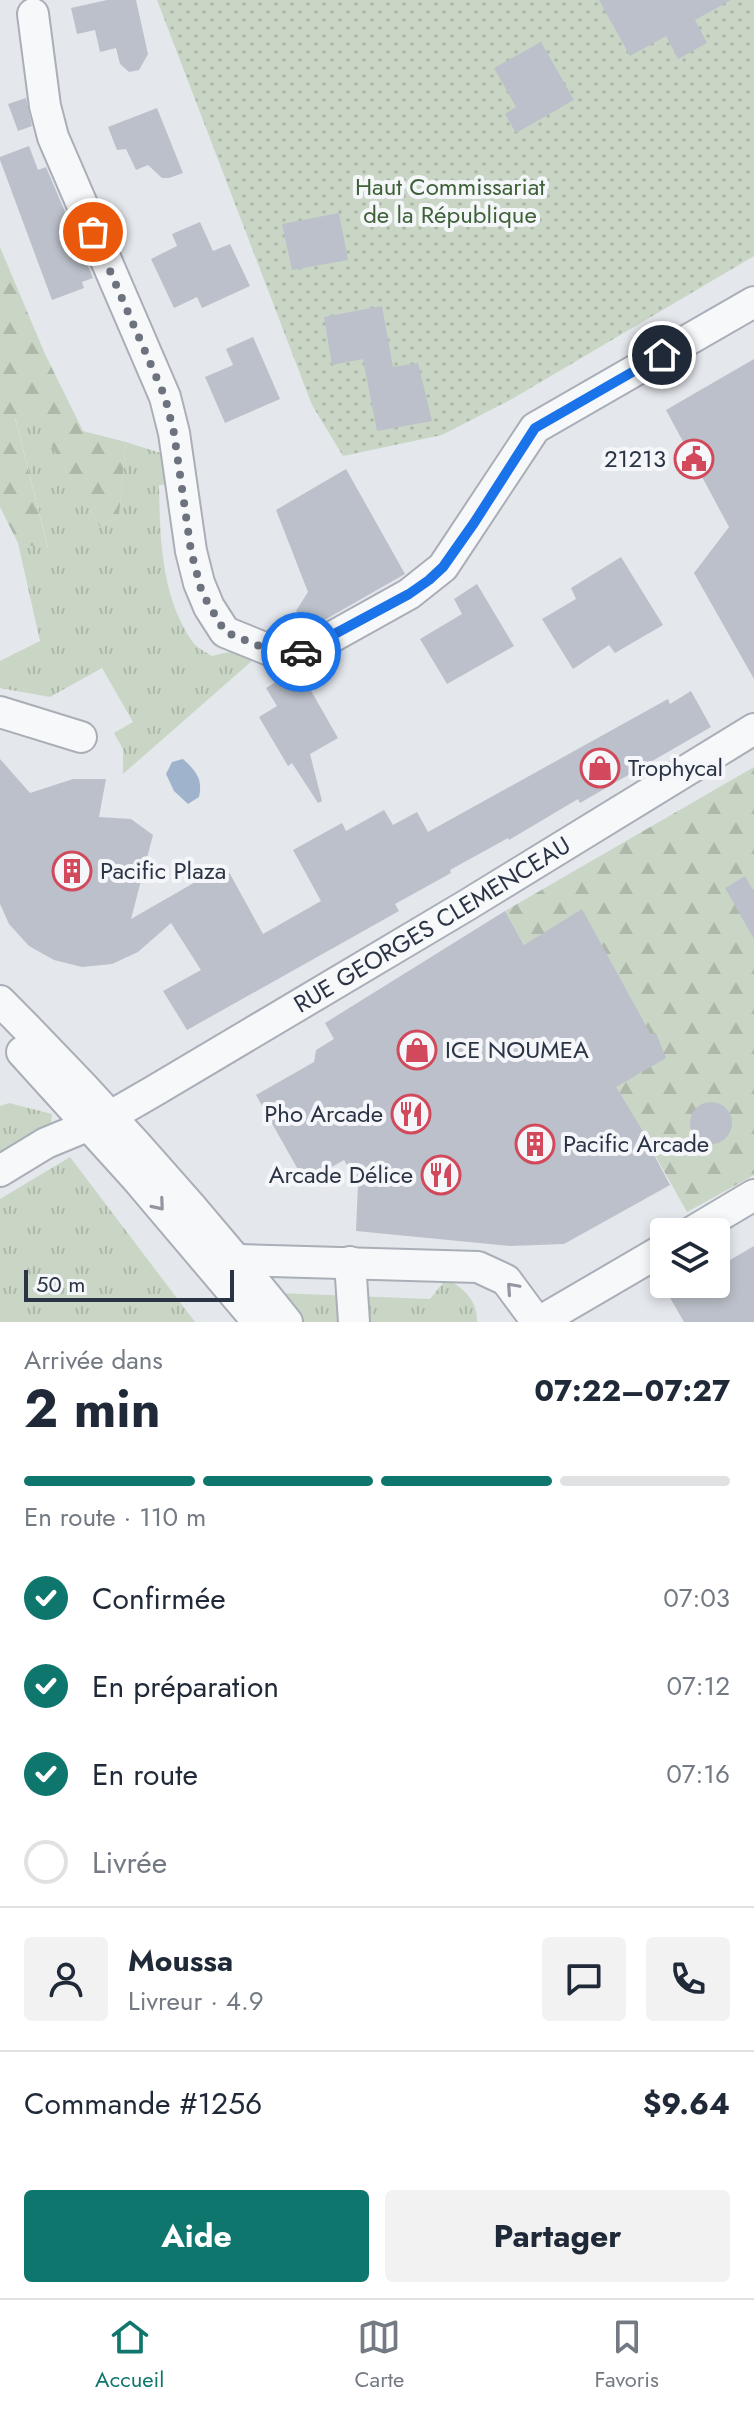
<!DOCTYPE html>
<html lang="fr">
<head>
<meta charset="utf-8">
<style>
  :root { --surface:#fff; --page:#f2f2f3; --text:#1f2937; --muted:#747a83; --line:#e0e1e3; --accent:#0f766e }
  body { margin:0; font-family:Jost,sans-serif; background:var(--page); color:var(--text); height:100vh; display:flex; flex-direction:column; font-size:30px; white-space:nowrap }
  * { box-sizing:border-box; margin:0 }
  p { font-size:26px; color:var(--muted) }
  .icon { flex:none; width:44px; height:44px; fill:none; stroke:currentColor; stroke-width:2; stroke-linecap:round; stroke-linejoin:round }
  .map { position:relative; height:1322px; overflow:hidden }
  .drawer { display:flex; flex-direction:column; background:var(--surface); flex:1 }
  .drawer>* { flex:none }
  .tools { position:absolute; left:650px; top:1218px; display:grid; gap:16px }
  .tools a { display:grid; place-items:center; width:80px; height:80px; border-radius:8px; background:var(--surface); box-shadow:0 4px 12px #0003; font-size:40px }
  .scale { position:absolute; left:24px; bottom:20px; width:210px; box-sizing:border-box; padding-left:8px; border:4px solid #2b3445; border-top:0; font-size:22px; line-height:28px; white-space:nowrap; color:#2b3445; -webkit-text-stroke:6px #f4f6f9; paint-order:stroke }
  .pin { position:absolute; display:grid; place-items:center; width:68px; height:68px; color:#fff; margin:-34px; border:4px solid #fff; border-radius:50%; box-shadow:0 2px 8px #0007 }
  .courier { position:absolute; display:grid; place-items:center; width:80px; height:80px; margin:-40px; border:6px solid #1a73e8; border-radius:50%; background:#fff; color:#222; box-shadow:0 2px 10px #0007 }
  .head em { font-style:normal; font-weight:700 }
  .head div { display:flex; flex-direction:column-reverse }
  .head { display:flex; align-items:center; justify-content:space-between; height:136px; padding:0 24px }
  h1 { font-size:52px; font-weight:700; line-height:60px }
  .bar { display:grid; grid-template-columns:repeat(4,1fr); gap:12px 8px; align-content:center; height:96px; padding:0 24px }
  .bar i { height:10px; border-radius:6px; background:var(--line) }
  .bar .current { background:var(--accent) }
  .bar p { grid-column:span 4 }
  .line { display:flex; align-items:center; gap:20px; padding:0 24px; border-top:2px solid var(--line) }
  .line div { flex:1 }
  .round { display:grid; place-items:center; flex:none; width:84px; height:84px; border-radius:8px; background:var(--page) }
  ol { padding:0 24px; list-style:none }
  li { display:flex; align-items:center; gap:24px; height:88px }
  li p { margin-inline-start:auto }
  li .icon { padding:8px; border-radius:50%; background:var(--accent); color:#fff; stroke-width:4 }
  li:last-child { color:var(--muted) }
  li i { width:44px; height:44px; border:4px solid var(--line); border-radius:50% }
  .cta { display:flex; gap:16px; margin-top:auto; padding:16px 24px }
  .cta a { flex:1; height:92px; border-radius:8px; background:var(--accent); color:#fff; font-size:32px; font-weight:700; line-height:92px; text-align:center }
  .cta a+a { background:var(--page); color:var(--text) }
  .tab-bar { display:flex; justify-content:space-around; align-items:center; height:112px; border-top:2px solid var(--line); background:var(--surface); font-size:22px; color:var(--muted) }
  .tab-bar a { display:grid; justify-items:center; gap:4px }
  .tab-bar .current { color:var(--accent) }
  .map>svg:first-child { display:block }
  .grass { fill:url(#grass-tufts) }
  .forest { fill:url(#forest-firs) }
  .garden { fill:url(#garden-dots) }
  .water { fill:#9fb4cc }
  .building { fill:#bbc0ca }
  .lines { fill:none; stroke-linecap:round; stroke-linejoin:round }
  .minor-casing { stroke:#a9aeb7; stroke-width:34 }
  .minor { stroke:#f7f8fa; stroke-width:30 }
  .oneway { stroke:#9196a0 }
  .done { stroke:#6c737f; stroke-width:8; stroke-dasharray:0 14.4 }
  .route { stroke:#1a73e8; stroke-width:10 }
  .labels { text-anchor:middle; stroke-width:8; stroke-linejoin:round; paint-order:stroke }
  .park-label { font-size:24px; fill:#3f6138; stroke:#f4f6f9 }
  .poi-label { font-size:24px; fill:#2b3445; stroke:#f4f6f9; text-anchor:start }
  .street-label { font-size:24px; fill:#2b3445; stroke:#f4f6f9 }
</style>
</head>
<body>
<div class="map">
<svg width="754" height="1322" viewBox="0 0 754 1322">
  <defs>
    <pattern id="grass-tufts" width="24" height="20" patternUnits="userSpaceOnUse" patternTransform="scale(2)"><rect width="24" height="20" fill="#c9d6c5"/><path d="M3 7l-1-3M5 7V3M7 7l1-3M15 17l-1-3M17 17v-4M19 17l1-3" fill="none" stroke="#adb8ab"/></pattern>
    <pattern id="forest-firs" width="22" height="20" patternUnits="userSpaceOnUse" patternTransform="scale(2)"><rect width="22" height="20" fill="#c9d6c5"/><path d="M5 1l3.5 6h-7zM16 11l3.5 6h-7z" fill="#adb8ab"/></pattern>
    <pattern id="garden-dots" width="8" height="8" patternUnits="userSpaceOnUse" patternTransform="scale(2)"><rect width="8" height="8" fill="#c9d6c5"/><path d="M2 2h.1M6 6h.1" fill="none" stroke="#adb8ab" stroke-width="1.8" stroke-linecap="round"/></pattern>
  </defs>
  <rect width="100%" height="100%" fill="#e4e7ec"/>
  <path class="grass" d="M 15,417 L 37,421 L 100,527 L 119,516 L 126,442 L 170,456 L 174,484 L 159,485 C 160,538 161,596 192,641 C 196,647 205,652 212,656 L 229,652 L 232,645 L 253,660 L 123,774 L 123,749 L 114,733 L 133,722 L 102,668 L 50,697 L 0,688 L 0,661 L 40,641 L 18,543 L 48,548 Z
    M 9,1103 L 52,1114 L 50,1134 L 0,1164 L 0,1106 Z
    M 70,1157 L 195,1322 L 0,1322 L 0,1199 Z
    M 446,1279 C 464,1288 478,1301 477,1322 L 300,1322 L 277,1293 L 430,1299 Z"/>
  <path class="forest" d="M 0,247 L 45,354 L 83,431 L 126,442 L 119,516 L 100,527 L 37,422 L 15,418 L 48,549 L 18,543 L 0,507 Z
    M 754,767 L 754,1175 L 687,1212 L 628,1107 L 610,1096 L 505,911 Z"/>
  <path class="garden" d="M 157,0 L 754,0 L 754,256 L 512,399 L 442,435 L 343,456 L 312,405 Z"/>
  <path class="water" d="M 183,759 C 196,771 203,779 199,797 L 188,804 L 174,791 L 166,774 L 172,762 Z"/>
  <path class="building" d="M 107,0 L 136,0 L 148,54 L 139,70 L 129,72 L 120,64 L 116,48 L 100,52 L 95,30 L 77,34 L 71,8 Z
    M 599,0 L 731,0 L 695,20 L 707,43 L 678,59 L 666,36 L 630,56 Z
    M 541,42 L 574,100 L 516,133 L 505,114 L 516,107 L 494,68 Z
    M 26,98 L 32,126 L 18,131 L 8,104 Z
    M 157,108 L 183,173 L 169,178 L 162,178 L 148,165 L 136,170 L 126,149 L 117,150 L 108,127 Z
    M 29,146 L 38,170 L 46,167 L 93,278 L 82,282 L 84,288 L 52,300 L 0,160 L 0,157 Z
    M 339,213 L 348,260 L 292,270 L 282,224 Z
    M 200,222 L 213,251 L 230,244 L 250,286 L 202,308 L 197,297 L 174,308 L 151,259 L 177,246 L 172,234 Z
    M 382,306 L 393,367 L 418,363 L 432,421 L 377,431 L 363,359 L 332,365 L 324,317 Z
    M 253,337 L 280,399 L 225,423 L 205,377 L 233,365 L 226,349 Z
    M 754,359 L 754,679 L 694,573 L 729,527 L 666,410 Z
    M 346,469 L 405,574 L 307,630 L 296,611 L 308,592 L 276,510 Z
    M 621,557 L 663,625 L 615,653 L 609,645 L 573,669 L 542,619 L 576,599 L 571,588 Z
    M 477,584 L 514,646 L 447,684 L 420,639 L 462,614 L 454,599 Z
    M 295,670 L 302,670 L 310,689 L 338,738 L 310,754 L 322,801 L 318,803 L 292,763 L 288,766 L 259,717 L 277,706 L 266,688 Z
    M 691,691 L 711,727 L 580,803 L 578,799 L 509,840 L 508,838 L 450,870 L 451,873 L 395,904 L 399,911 L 187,1030 L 163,991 L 201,970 L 171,923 L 138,952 L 112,964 L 82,967 L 54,960 L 29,946 L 9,924 L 0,904 L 0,759 L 30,793 L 73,779 L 106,779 L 99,817 L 131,819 L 153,835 L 131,919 L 225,865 L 263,934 L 321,901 L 293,850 L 342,823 L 346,831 L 384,810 L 393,825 L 417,812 L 428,832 L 668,699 L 670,704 Z
    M 745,876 L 754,892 L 754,939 L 725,888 Z
    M 582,909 L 651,1035 L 656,1033 L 666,1058 L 616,1087 L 652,1146 L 651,1149 L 670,1185 L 564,1244 L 510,1246 L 356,1231 L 358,1184 L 344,1160 L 305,1182 L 256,1095 L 314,1062 L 316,1050 L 334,1039 L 325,1023 L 505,911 L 524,945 Z
    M690 1123a21 21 0 1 1 42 0a21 21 0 1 1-42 0Z
    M 754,1246 L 754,1322 L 684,1322 L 669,1296 L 689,1284 L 716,1284 L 716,1276 L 719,1274 L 718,1267 Z"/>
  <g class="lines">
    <g class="minor-casing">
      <g id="minor">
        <path d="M 33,14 L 45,106 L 53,137 L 165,397 L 174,433 L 191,551 L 199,583 L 209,607 L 225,632 L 277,653 L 305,652 L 409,594 L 443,567 L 535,428 L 754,302"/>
        <path d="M 0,712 L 81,737"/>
        <path d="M 0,1001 C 100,1101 199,1212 287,1322"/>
        <path d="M 22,1052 L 137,1179 L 258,1322"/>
        <path id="s1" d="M 0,1171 L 46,1143 L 109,1117 L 154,1091 L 467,905 L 754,729"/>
        <path d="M 692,1232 L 754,1195"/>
        <path d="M 238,1260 L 478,1267 L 506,1280 L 537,1322"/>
        <path d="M 350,1262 L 354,1322"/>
        <path d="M 539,1322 L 664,1249"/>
      </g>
    </g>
    <use href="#minor" class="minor"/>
  </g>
  <defs><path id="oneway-chevron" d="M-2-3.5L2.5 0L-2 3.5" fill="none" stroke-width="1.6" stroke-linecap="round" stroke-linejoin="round" transform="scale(2)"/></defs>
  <g class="oneway">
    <use href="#oneway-chevron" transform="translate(159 1205) rotate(50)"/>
    <use href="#oneway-chevron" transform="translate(512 1288) rotate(-132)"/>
  </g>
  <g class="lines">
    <path class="done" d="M 93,232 L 165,397 L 174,433 L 191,551 L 202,593 L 225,632 L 277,653 L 301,652"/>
    <path class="route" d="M 301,652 L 409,594 L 429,580 L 443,567 L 474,523 L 535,428 L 662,355"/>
  </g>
  <defs>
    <g id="civic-ring" transform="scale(2)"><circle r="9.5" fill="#f4f6f9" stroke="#d1495b" stroke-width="1.5"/><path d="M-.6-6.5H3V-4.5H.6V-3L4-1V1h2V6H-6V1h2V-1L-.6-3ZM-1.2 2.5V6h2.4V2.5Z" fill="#d1495b"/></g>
    <g id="shop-ring" transform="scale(2)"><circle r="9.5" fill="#f4f6f9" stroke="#d1495b" stroke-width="1.5"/><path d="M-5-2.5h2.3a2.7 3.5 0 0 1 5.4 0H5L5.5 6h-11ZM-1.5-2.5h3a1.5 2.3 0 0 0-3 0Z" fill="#d1495b"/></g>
    <g id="building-ring" transform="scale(2)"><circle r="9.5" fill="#f4f6f9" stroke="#d1495b" stroke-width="1.5"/><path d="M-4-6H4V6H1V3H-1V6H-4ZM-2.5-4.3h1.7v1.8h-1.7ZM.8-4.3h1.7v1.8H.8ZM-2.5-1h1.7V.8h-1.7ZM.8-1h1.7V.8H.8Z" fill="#d1495b"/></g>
    <g id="restaurant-ring" transform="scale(2)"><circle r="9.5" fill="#f4f6f9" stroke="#d1495b" stroke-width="1.5"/><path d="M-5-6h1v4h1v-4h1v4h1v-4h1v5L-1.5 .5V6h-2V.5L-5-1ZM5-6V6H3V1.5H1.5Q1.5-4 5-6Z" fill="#d1495b"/></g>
  </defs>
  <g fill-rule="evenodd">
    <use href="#civic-ring" x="694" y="459"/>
    <use href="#shop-ring" x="600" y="768"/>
    <use href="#building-ring" x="72" y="871"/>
    <use href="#shop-ring" x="417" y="1050"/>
    <use href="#restaurant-ring" x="411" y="1114"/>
    <use href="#building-ring" x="535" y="1144"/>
    <use href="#restaurant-ring" x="441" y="1175"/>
  </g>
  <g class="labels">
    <g class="park-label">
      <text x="450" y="195">Haut Commissariat<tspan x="450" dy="28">de la République</tspan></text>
    </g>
    <g class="poi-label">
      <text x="666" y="467" text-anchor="end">21213</text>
      <text x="628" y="776">Trophycal</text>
      <text x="100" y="879">Pacific Plaza</text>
      <text x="445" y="1058">ICE NOUMEA</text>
      <text x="383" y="1122" text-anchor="end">Pho Arcade</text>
      <text x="563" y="1152">Pacific Arcade</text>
      <text x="413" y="1183" text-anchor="end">Arcade Délice</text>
    </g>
    <g class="street-label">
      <text dy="8" stroke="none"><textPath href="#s1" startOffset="498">RUE GEORGES CLEMENCEAU</textPath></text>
    </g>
  </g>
</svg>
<div class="tools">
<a><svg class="icon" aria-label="layers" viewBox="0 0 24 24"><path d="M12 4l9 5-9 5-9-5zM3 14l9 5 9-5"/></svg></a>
</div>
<div class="scale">50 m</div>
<div class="pin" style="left:93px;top:232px;background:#ea580c"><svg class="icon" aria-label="bag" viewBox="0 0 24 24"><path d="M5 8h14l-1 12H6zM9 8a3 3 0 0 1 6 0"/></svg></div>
<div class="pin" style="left:662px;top:355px;background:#1f2937"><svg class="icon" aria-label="home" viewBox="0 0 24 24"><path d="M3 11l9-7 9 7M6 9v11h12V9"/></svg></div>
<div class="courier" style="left:301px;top:652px"><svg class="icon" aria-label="car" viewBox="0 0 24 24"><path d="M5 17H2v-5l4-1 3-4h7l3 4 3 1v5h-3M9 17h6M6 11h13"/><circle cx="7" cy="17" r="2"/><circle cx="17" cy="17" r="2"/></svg></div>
</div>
<section class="drawer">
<div class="head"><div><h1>2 min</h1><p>Arrivée dans</p></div><em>07:22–07:27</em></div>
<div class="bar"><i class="current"></i><i class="current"></i><i class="current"></i><i></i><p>En route · 110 m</p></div>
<ol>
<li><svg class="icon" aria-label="check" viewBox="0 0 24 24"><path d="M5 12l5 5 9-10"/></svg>Confirmée<p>07:03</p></li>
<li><svg class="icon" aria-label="check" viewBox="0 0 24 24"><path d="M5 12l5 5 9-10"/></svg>En préparation<p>07:12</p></li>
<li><svg class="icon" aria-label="check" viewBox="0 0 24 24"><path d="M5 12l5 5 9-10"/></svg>En route<p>07:16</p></li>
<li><i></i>Livrée</li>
</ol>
<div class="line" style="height:144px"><a class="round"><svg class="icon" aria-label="person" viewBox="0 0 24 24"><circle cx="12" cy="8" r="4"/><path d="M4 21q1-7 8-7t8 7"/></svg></a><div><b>Moussa</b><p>Livreur · 4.9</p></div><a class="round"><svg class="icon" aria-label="chat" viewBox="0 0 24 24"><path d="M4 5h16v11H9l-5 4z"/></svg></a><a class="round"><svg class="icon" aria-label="phone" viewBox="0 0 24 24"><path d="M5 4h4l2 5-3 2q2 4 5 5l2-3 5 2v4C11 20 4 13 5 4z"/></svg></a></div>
<div class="line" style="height:104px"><div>Commande #1256</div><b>$9.64</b></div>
<div class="cta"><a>Aide</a><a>Partager</a></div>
</section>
<nav class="tab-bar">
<a class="current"><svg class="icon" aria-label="home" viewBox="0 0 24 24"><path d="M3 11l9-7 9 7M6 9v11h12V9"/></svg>Accueil</a>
<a><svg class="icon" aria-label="map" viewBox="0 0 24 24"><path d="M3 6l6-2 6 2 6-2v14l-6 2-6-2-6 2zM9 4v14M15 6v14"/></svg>Carte</a>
<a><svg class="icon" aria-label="saved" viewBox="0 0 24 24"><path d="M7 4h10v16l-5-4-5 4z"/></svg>Favoris</a>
</nav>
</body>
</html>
